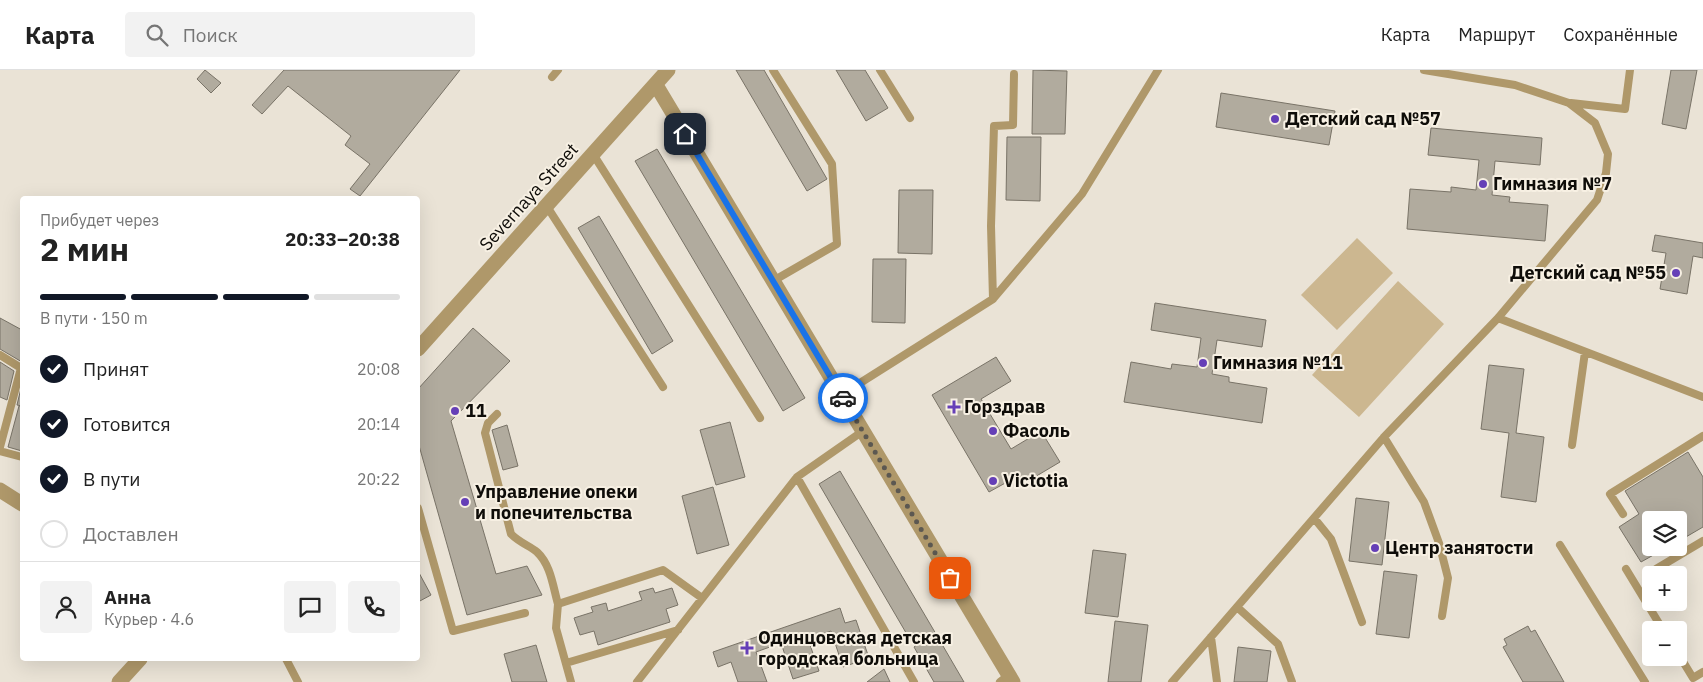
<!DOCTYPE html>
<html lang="ru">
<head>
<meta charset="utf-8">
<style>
  :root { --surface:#fff; --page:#f2f2f2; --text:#222; --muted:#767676; --line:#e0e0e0; --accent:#111827 }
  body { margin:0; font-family:"IBM Plex Sans",sans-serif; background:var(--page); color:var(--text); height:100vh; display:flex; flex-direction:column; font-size:19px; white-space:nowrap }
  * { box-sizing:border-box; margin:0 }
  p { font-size:16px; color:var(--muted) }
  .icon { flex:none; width:28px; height:28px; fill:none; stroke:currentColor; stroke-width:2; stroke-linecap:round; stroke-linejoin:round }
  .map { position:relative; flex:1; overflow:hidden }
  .panel { position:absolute; left:20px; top:126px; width:400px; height:465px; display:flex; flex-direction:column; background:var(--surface); border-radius:5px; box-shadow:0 5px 20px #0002 }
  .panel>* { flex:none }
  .buttons { position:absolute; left:1642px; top:441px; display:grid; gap:10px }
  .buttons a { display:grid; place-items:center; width:45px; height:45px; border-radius:5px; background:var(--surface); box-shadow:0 5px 20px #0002; font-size:25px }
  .pin { position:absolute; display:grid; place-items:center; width:42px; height:42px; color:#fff; margin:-21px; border-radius:10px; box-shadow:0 2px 8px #0006 }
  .courier { position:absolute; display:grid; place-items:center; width:50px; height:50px; margin:-25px; border:4px solid #1a73e8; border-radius:50%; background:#fff; color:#222; box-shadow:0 1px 6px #0007 }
  .overview em { font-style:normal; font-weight:700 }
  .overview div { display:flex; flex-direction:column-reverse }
  .overview { display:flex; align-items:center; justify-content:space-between; height:85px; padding:0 20px }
  h1 { font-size:32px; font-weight:700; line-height:38px }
  .bar { display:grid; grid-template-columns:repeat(4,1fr); gap:8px 5px; align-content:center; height:60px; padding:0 20px }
  .bar i { height:6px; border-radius:4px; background:var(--line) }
  .bar .on { background:var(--accent) }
  .bar p { grid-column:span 4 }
  .line { display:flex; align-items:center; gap:12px; padding:0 20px; border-top:1px solid var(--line) }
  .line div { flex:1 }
  .round { display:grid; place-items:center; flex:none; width:52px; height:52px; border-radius:5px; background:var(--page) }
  ol { padding:0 20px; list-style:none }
  li { display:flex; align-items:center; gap:15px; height:55px }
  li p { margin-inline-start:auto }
  li .icon { padding:5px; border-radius:50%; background:var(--accent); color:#fff; stroke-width:4 }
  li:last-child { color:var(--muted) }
  li i { width:28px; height:28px; border:2px solid var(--line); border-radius:50% }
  header { display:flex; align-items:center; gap:30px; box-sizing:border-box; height:70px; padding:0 25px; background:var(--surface); border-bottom:1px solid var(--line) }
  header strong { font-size:24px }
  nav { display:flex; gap:28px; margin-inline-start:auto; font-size:18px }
  .search { width:350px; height:45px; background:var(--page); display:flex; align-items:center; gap:12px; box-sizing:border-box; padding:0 18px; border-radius:5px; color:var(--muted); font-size:19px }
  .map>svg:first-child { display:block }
  .green { fill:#ccb790 }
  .building { fill:#b1ab9e; stroke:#797367 }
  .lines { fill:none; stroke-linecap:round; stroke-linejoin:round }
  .service { stroke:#af986a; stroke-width:8 }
  .minor { stroke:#af986a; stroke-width:15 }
  .tertiary { stroke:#af986a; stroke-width:15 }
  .done { stroke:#5c5851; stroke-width:5; stroke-dasharray:0 9 }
  .route { stroke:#1a73e8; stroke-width:6 }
  .poi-dot { fill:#653fb7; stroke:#f7f0e3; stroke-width:2 }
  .labels { text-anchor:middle; stroke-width:4; stroke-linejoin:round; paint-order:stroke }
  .poi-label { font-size:18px; font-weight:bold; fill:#0f0d09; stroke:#f7f0e3; text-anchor:start }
  .street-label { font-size:18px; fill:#0f0d09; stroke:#f7f0e3 }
</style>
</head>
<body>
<header>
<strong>Карта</strong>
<div class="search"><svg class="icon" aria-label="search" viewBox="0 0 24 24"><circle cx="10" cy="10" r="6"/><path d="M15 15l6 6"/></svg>Поиск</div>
<nav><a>Карта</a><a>Маршрут</a><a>Сохранённые</a></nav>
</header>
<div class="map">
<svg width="1703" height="612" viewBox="0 0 1703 612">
  <rect width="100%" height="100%" fill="#eae3d6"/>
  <path class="green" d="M 1357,168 L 1393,203 L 1337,260 L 1301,225 Z
    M 1398,211 L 1444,254 L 1359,347 L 1312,305 Z"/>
  <path class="building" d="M 205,0 L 221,13 L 211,23 L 197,9 Z
    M 284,0 L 460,0 L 360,126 L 350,119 L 370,94 L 345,75 L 351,66 L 288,16 L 262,44 L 252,35 Z
    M 736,0 L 764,0 L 827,109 L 807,121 Z
    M 836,0 L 865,0 L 888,38 L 866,51 Z
    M 1033,0 L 1067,1 L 1065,64 L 1032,64 Z
    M 1671,0 L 1697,0 L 1686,59 L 1662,54 Z
    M 1221,23 L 1335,41 L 1329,75 L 1216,57 Z
    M 1431,58 L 1542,68 L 1540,95 L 1495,91 L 1492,125 L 1510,127 L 1509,132 L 1548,135 L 1545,171 L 1407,159 L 1410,119 L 1451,122 L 1451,117 L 1476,120 L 1479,90 L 1428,85 Z
    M 1007,67 L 1041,67 L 1040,131 L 1006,130 Z
    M 657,79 L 805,328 L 783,341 L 635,91 Z
    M 899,120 L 933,120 L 932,184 L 898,183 Z
    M 599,146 L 673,271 L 652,284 L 578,158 Z
    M 1655,165 L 1703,173 L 1703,188 L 1693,186 L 1687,224 L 1660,219 L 1666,183 L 1652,181 Z
    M 873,189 L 906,189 L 905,253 L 872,252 Z
    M 1155,233 L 1266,250 L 1262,277 L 1217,270 L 1212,304 L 1229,307 L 1229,312 L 1267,318 L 1262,353 L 1124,332 L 1131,292 L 1171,299 L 1172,294 L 1197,297 L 1201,268 L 1151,260 Z
    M 0,248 L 22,260 L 22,292 L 0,279 Z
    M 473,258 L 510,291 L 451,351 L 496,504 L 527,496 L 542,525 L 467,545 L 418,372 L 418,319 Z
    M 996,287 L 1011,311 L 981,329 L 1011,379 L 1041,361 L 1060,392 L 1023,414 L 1018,406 L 989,422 L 932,325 Z
    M 0,292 L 14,301 L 7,330 L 0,327 Z
    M 1489,295 L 1524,299 L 1516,363 L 1544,367 L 1536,432 L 1501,427 L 1509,363 L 1481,359 Z
    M 22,314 L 22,381 L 8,377 L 19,336 L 22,336 L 17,335 Z
    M 730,352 L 745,407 L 716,415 L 700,360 Z
    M 507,355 L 518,396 L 503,400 L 492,360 Z
    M 1688,382 L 1703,407 L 1703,457 L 1679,471 L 1679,450 L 1651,450 L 1651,478 L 1666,478 L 1641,492 L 1619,457 L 1639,444 L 1625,421 Z
    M 840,401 L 936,564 L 964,612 L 934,612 L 914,577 L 925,568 L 912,573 L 819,414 Z
    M 713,417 L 729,475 L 697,484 L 682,426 Z
    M 1356,428 L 1389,432 L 1382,495 L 1349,491 Z
    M 1093,480 L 1126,484 L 1118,547 L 1085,543 Z
    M 418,501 L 431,525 L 418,532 Z
    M 1384,501 L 1417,505 L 1409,568 L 1376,564 Z
    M 653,518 L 655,523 L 672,518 L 678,535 L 666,539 L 670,552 L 598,575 L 594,561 L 580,565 L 574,548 L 593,542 L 591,537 L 606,533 L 608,541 L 642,530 L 639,522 Z
    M 840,538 L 845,553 L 856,550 L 869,588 L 843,597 L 831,561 L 808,569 L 819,601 L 793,609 L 781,573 L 756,582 L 767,612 L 738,612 L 731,592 L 718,597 L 713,582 Z
    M 1115,551 L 1148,555 L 1141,612 L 1108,612 Z
    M 1528,556 L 1531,562 L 1535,560 L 1564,612 L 1523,612 L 1503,577 L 1507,575 L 1504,569 Z
    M 536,575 L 547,612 L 512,612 L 504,584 Z
    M 1238,577 L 1271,581 L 1267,612 L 1234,612 Z
    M 884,599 L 890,612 L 867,612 Z"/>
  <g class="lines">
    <path class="service" d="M 773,0 L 832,94 L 837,174 L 773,211
      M 880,0 L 910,48
      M 552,7 L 558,0
      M 1571,33 L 1625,39 L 1630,0
      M 593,84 L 760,348
      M 546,135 L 663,317
      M 993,229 L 991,156 L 994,56 L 1013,55 L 1014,4
      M 1498,248 L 1703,327
      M 0,285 L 21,298 L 0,377
      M 841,325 L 993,229 L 1082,124 L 1158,0
      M 497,344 L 488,353 L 485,363 L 511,464 C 520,473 530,476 537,482 C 551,495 553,517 558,534
      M 1384,367 L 1424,432 L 1439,473 L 1448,508 L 1442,546
      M 1572,375 L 1585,282
      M 0,381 L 22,387
      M 797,407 L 914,612
      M 418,438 L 453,561 L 525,543
      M 1623,444 L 1610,424 L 1703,366
      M 1314,448 L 1331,469 L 1362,552
      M 1560,475 L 1645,612
      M 1626,499 L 1663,560
      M 1656,499 L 1703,471
      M 1237,537 L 1278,574 L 1292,612
      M 1211,567 L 1217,612
      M 1679,585 L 1693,608 L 1703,602
      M 286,589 L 298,612
      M 566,593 L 678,560
      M 571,612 L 556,558 L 558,534 L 663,500 L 702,528
      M 637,612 L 797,407 L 863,361
      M 1000,612 L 1009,605
      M 1172,612 L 1384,367 L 1498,248 L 1597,130 L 1606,103 L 1608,84 L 1595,53 L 1569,33 L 1515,15 L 1424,0"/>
    <path class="minor" d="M 0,420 L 22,434"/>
    <path class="tertiary" d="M 656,15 L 1013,612
      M 418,279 L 668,0
      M 119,612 L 140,589"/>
  </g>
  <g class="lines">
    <path class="done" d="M 843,328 L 950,508"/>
    <path class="route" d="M 685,64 L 843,328"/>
  </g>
  <g class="poi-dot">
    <circle cx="1275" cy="49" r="5"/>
    <circle cx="1483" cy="114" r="5"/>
    <circle cx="1676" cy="203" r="5"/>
    <circle cx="1203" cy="293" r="5"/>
    <path d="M951.5 329.5h5v5h5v5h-5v5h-5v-5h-5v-5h5z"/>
    <circle cx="455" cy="341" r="5"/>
    <circle cx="993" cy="361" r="5"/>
    <circle cx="993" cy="411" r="5"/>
    <circle cx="465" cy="432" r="5"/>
    <circle cx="1375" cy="478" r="5"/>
    <path d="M744.5 570.5h5v5h5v5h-5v5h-5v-5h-5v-5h5z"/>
  </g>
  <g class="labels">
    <g class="poi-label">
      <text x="1285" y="55">Детский сад №57</text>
      <text x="1493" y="120">Гимназия №7</text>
      <text x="1666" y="209" text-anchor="end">Детский сад №55</text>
      <text x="1213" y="299">Гимназия №11</text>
      <text x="964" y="343">Горздрав</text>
      <text x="465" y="347">11</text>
      <text x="1003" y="367">Фасоль</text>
      <text x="1003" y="417">Victotia</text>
      <text x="475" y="428">Управление опеки<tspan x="475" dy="21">и попечительства</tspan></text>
      <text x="1385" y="484">Центр занятости</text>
      <text x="758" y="574">Одинцовская детская<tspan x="758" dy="21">городская больница</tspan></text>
    </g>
    <g class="street-label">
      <text transform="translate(529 127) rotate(-48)" y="6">Severnaya Street</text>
    </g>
  </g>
</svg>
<div class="buttons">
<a><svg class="icon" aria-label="layers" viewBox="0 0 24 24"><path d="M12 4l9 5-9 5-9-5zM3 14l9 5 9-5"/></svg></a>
<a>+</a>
<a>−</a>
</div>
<div class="pin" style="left:950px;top:508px;background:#ea580c"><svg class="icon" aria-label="bag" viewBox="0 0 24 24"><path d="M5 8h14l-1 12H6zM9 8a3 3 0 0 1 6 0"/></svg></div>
<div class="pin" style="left:685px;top:64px;background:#1f2937"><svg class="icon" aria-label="home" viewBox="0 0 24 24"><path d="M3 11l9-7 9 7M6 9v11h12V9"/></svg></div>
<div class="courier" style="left:843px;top:328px"><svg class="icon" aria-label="car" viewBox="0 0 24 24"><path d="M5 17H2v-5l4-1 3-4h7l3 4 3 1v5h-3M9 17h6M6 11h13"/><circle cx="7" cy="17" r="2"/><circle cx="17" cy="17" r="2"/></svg></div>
<section class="panel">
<div class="overview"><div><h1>2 мин</h1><p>Прибудет через</p></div><em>20:33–20:38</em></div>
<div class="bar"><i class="on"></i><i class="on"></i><i class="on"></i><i></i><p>В пути · 150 m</p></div>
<ol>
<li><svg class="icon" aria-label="check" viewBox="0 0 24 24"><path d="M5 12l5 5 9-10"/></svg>Принят<p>20:08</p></li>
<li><svg class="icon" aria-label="check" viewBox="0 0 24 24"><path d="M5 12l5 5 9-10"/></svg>Готовится<p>20:14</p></li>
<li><svg class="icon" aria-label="check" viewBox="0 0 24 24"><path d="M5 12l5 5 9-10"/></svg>В пути<p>20:22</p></li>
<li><i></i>Доставлен</li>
</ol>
<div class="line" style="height:90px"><a class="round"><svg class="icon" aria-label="person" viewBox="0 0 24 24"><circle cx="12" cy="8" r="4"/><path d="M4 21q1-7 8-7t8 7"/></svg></a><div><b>Анна</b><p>Курьер · 4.6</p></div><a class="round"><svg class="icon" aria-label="chat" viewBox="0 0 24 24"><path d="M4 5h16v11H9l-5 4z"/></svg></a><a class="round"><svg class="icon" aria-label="phone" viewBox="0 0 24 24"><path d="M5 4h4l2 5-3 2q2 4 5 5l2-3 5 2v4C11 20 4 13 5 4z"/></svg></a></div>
</section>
</div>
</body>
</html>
